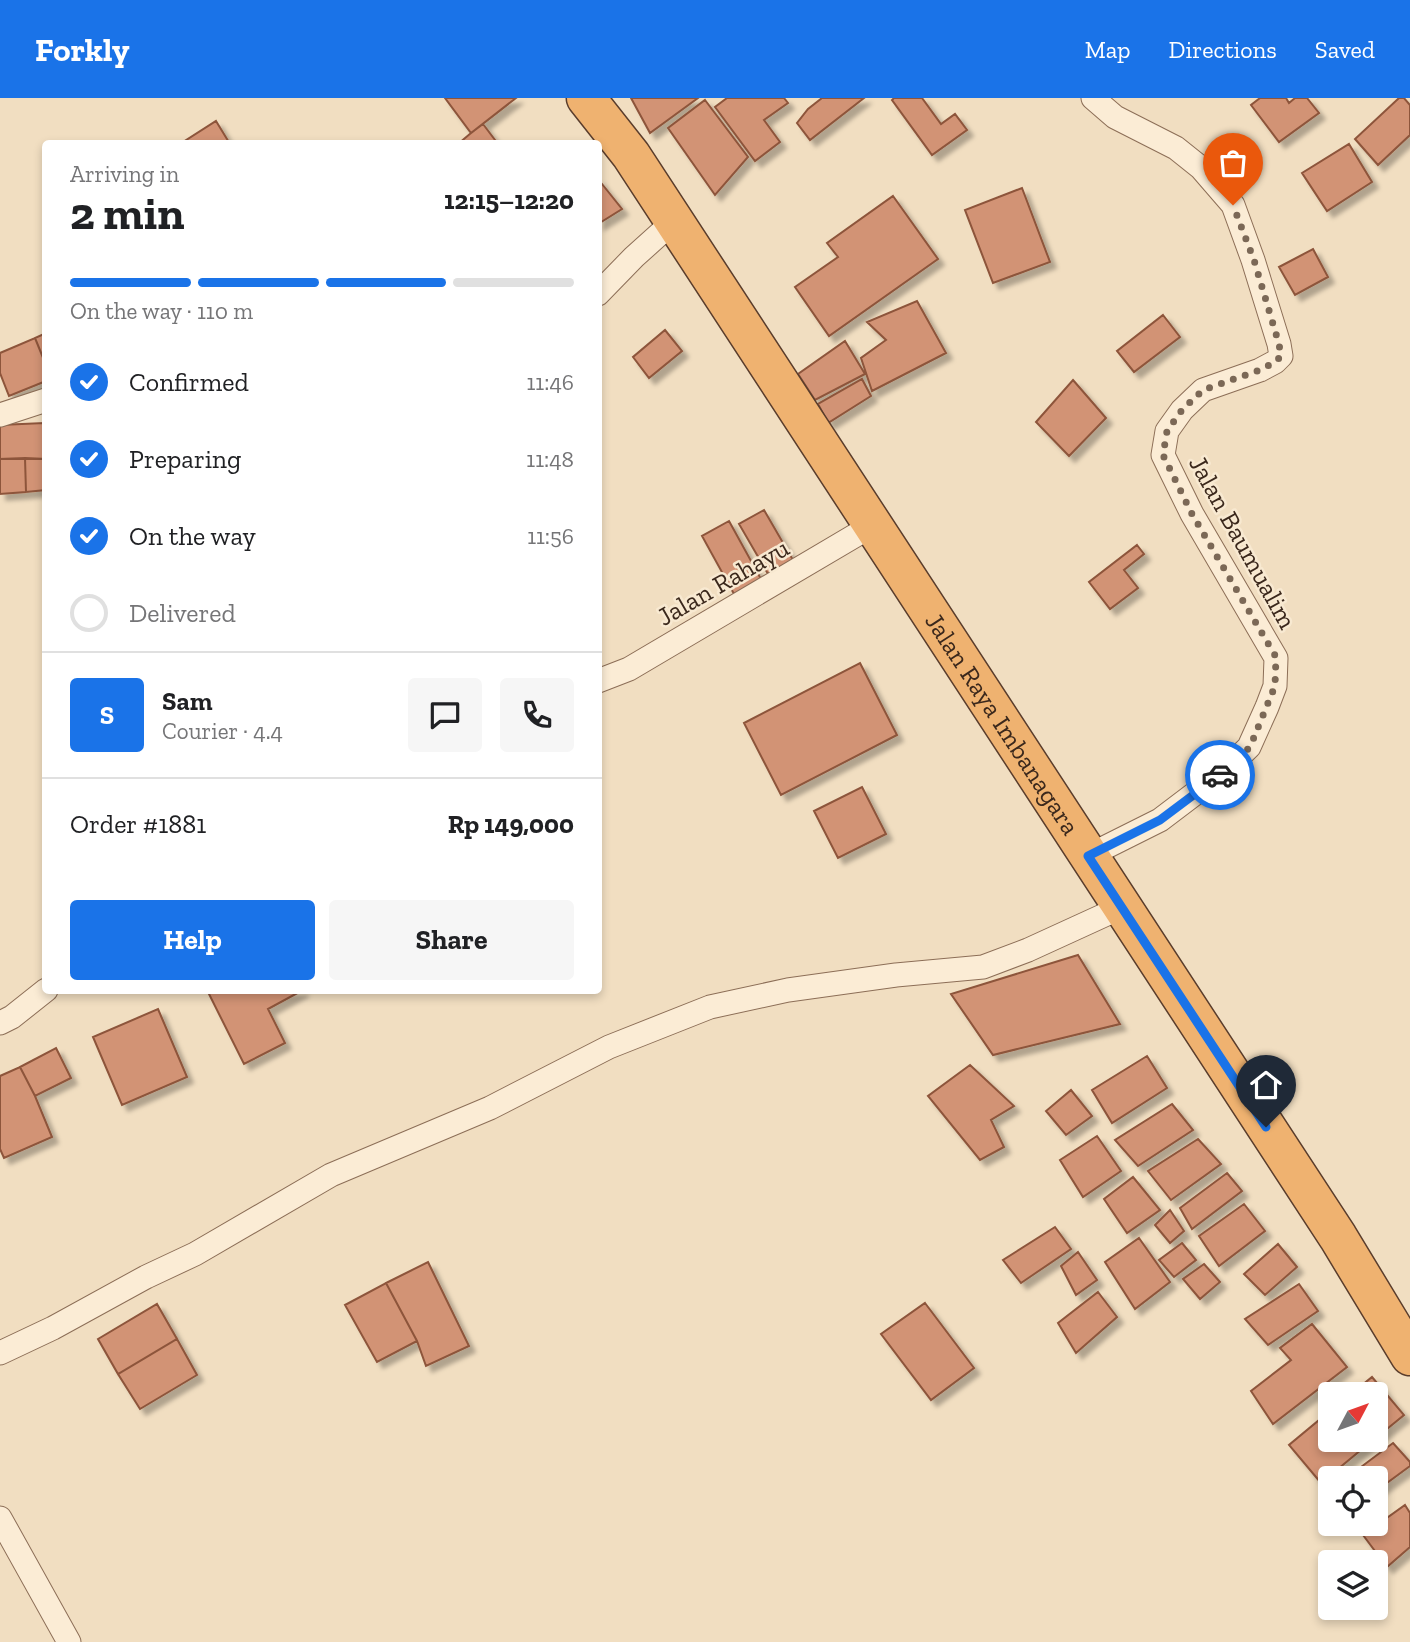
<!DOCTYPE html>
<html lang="en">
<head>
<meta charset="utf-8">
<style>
  :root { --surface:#fff; --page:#f6f6f6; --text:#202124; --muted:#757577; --line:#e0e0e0; --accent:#1a73e8 }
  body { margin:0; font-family:"Zilla Slab",serif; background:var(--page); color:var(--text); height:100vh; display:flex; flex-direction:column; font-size:26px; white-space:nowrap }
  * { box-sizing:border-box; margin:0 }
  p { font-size:23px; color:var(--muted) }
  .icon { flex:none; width:38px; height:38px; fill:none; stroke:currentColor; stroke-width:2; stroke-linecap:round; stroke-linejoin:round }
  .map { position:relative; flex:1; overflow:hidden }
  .sheet { position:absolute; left:42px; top:42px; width:560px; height:854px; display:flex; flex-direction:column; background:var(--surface); border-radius:7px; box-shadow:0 4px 10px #0003 }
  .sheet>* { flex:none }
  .needle { width:46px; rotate:49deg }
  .tools { position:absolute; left:1318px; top:1284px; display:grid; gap:14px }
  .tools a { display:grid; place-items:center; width:70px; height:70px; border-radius:7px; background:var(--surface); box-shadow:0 4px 10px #0003; font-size:35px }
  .pin { position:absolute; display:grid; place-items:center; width:60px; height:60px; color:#fff; margin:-72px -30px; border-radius:50% 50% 50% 0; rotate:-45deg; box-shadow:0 0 7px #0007 }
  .pin .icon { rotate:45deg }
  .courier { position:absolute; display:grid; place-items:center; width:70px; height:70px; margin:-35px; border:5px solid #1a73e8; border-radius:50%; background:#fff; color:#222; box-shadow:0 2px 9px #0007 }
  .headline em { font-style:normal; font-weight:700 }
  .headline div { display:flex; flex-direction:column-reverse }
  .headline { display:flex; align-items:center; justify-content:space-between; height:119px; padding:0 28px }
  h1 { font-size:46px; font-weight:700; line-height:52px }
  .bar { display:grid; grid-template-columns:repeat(4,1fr); gap:10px 7px; align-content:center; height:84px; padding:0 28px }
  .bar i { height:9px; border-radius:5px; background:var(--line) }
  .bar .selected { background:var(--accent) }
  .bar p { grid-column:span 4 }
  .line { display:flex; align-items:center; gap:18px; padding:0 28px; border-top:2px solid var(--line) }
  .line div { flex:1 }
  .round { display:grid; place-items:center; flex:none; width:74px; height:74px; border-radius:7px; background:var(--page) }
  ol { padding:0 28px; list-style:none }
  li { display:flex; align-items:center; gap:21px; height:77px }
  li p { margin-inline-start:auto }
  li .icon { padding:7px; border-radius:50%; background:var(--accent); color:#fff; stroke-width:4 }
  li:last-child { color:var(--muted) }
  li i { width:38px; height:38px; border:4px solid var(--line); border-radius:50% }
  .action { display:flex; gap:14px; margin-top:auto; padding:14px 28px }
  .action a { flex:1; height:80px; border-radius:7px; background:var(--accent); color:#fff; font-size:28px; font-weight:700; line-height:80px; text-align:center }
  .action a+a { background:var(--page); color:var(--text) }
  header { display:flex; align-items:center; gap:42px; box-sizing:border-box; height:98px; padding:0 35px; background:var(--accent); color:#fff }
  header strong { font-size:33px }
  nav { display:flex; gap:38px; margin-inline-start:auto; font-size:24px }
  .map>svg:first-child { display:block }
  .building { fill:#d29374; stroke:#8d543b; stroke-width:2; filter:url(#shadow) }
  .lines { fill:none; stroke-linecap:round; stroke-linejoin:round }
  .minor-casing { stroke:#8c6e57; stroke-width:25 }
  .trunk-casing { stroke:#5a3d2c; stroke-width:41 }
  .minor { stroke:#fbecd5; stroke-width:23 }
  .trunk { stroke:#efb270; stroke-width:38 }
  .done { stroke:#7b6856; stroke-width:7; stroke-dasharray:0 12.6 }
  .route { stroke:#1a73e8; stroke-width:9 }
  .labels { text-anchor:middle; stroke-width:5; stroke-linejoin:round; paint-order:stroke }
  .street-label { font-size:26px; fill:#3b281c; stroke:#f8e9d1 }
</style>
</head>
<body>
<header>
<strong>Forkly</strong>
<nav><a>Map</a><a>Directions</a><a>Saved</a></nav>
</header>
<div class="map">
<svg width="1410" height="1544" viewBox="0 0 1410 1544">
  <defs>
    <filter id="shadow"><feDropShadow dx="6" dy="6" stdDeviation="2" flood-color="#0004"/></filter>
  </defs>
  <rect width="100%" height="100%" fill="#f1dec1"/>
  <path class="building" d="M 445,0 L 516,0 L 471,35 Z
    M 631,0 L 698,0 L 650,35 Z
    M 727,0 L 784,0 L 788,5 L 764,22 L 780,44 L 755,63 L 715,9 Z
    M 822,0 L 864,0 L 810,42 L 797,25 L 808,11 Z
    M 894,0 L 922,0 L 941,26 L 955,16 L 967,32 L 932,57 L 892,2 Z
    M 1260,0 L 1286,0 L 1289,5 L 1295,0 L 1307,0 L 1319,15 L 1279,44 L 1251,7 Z
    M 1399,0 L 1404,0 L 1410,7 L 1410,37 L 1378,67 L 1355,41 Z
    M 705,2 L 748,59 L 715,97 L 668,30 Z
    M 216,23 L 230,46 L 180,46 Z
    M 483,26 L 498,46 L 458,46 L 471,35 Z
    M 1349,46 L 1372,84 L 1327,113 L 1302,75 Z
    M 598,81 L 622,111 L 598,126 Z
    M 1022,90 L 1050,164 L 993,185 L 965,112 Z
    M 893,98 L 938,161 L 829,238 L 795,189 L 838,159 L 827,145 Z
    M 1313,151 L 1328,179 L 1295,197 L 1279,169 Z
    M 917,203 L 946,255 L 872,293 L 861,260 L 886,242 L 867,224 Z
    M 1163,217 L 1180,239 L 1134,274 L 1117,253 Z
    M 665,232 L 682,253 L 649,280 L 633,259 Z
    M 46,235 L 46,267 L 35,240 Z
    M 35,240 L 46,267 L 46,283 L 9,298 L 0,275 L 0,255 Z
    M 845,243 L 865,276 L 815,302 L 798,276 Z
    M 862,281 L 871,298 L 828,325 L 818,306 Z
    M 1073,282 L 1106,320 L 1069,358 L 1036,324 Z
    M 44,325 L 46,361 L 0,361 L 0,327 Z
    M 25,360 L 46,361 L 46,392 L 26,394 Z
    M 25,360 L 26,394 L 0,396 L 0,361 Z
    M 764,412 L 793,462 L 768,476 L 739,426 Z
    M 729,423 L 761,481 L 734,496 L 702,438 Z
    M 1137,447 L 1144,456 L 1124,472 L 1138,490 L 1110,511 L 1089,484 Z
    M 860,565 L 897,637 L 781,697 L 744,625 Z
    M 862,689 L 886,736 L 838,760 L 814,713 Z
    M 1078,857 L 1120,926 L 993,957 L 951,896 Z
    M 207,892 L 303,892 L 268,911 L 285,945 L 244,966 Z
    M 158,911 L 187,979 L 122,1007 L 93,939 Z
    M 56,950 L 71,980 L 35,998 L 20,969 Z
    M 1147,958 L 1167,990 L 1112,1025 L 1092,992 Z
    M 970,967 L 1014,1008 L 991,1022 L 1004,1049 L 980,1062 L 928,998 Z
    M 20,969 L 35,998 L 52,1039 L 4,1060 L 0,1051 L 0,978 Z
    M 1071,992 L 1092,1018 L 1066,1037 L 1046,1013 Z
    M 1172,1006 L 1193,1032 L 1138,1068 L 1115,1042 Z
    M 1097,1038 L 1121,1073 L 1083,1099 L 1060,1062 Z
    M 1198,1041 L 1221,1066 L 1171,1102 L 1148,1073 Z
    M 1227,1075 L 1242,1093 L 1192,1131 L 1180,1110 Z
    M 1133,1079 L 1160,1112 L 1127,1135 L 1104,1101 Z
    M 1244,1106 L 1265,1133 L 1219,1168 L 1199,1138 Z
    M 1170,1112 L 1184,1133 L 1170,1145 L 1155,1127 Z
    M 1055,1129 L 1071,1151 L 1021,1185 L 1003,1162 Z
    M 1139,1140 L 1170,1184 L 1135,1211 L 1105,1164 Z
    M 1182,1145 L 1196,1162 L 1174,1179 L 1159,1162 Z
    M 1278,1146 L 1297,1169 L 1265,1197 L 1244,1176 Z
    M 1078,1154 L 1097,1182 L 1076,1197 L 1061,1168 Z
    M 428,1164 L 469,1248 L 426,1268 L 417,1243 L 386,1185 Z
    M 1204,1166 L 1220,1184 L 1200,1201 L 1183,1181 Z
    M 386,1185 L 417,1243 L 377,1264 L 345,1207 Z
    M 1299,1186 L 1318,1213 L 1268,1247 L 1245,1221 Z
    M 1098,1194 L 1117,1219 L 1076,1255 L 1058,1225 Z
    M 925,1205 L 974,1270 L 931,1302 L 881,1236 Z
    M 157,1206 L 177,1241 L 118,1276 L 98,1241 Z
    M 1312,1226 L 1347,1269 L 1273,1326 L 1251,1293 L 1291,1262 L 1280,1250 Z
    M 177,1241 L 197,1277 L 140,1311 L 118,1276 Z
    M 1372,1279 L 1404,1317 L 1376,1340 L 1376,1297 L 1350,1297 Z
    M 1330,1313 L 1330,1342 L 1373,1342 L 1321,1385 L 1289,1347 Z
    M 1393,1345 L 1410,1364 L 1410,1368 L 1376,1393 L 1376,1381 L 1345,1381 Z
    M 1405,1407 L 1410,1415 L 1410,1449 L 1387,1469 L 1363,1437 Z"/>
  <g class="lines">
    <g class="minor-casing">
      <path id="minor" d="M 598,196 L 634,159 L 674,123
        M 0,317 L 46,302
        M 598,583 L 629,571 L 873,427
        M 1088,758 L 1160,722 L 1222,675 L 1249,649 L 1267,609 L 1275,588 L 1276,560 L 1192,416 L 1163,357 L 1167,333 L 1182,312 L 1203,292 L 1260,272 L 1275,264 L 1281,258 L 1279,246 L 1253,162 L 1233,107 L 1201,70 L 1176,50 L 1115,19 L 1093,0
        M 0,925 L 12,919 L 46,892
        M 0,1255 L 53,1230 L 146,1179 L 195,1156 L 331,1077 L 490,1010 L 609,949 L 710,909 L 788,892 L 896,877 L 983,869 L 1028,852 L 1122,809
        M 0,1420 L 69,1544"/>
    </g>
    <g class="trunk-casing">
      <g id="trunk">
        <path id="s1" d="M 586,0 L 631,57 L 1338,1139 L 1410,1258"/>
      </g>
    </g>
    <use href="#minor" class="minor"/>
    <use href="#trunk" class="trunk"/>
  </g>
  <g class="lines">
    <path class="done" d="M 1220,677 L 1250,649 L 1275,588 L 1276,559 L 1192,416 L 1163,357 L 1167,333 L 1182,312 L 1203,292 L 1260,272 L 1275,264 L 1281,258 L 1279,246 L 1254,162 L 1233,107"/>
    <path class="route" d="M 1220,677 L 1160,722 L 1088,758 L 1266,1029"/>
  </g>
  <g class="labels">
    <g class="street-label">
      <text transform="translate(1243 444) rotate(61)" y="9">Jalan Baumualim</text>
      <text transform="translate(723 484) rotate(-30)" y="9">Jalan Rahayu</text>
      <text dy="9" stroke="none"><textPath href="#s1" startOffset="752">Jalan Raya Imbanagara</textPath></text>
    </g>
  </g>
</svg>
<div class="tools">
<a><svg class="needle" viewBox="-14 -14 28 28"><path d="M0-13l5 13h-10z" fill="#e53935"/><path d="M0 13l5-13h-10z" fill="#757577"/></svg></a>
<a><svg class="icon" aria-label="locate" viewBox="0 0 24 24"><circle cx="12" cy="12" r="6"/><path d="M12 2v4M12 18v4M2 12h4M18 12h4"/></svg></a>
<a><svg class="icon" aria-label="layers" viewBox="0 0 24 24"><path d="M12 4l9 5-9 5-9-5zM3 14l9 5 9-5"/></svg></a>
</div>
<div class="pin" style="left:1233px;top:107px;background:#ea580c"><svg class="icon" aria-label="bag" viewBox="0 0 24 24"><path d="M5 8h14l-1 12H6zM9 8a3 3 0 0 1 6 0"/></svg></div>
<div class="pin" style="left:1266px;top:1029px;background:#1f2937"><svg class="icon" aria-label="home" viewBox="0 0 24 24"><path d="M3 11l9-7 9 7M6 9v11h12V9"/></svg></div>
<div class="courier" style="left:1220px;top:677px"><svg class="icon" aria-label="car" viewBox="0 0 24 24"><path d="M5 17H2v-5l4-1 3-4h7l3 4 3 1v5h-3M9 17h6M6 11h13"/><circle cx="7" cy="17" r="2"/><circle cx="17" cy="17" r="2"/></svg></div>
<section class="sheet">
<div class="headline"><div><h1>2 min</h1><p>Arriving in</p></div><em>12:15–12:20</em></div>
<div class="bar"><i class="selected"></i><i class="selected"></i><i class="selected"></i><i></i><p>On the way · 110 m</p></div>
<ol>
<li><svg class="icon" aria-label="check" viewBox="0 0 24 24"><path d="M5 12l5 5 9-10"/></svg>Confirmed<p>11:46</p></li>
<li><svg class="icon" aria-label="check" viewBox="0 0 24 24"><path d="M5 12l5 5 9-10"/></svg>Preparing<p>11:48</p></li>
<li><svg class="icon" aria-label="check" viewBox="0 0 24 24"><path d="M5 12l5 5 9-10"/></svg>On the way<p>11:56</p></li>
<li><i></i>Delivered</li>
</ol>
<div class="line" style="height:126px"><b class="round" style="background:var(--accent);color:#fff">S</b><div><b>Sam</b><p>Courier · 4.4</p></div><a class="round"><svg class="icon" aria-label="chat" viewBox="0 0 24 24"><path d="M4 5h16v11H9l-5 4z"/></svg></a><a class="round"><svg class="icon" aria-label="phone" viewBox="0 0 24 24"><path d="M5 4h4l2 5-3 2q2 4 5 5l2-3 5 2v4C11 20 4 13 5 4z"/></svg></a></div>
<div class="line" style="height:91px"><div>Order #1881</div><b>Rp 149,000</b></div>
<div class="action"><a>Help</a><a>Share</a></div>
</section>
</div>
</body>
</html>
